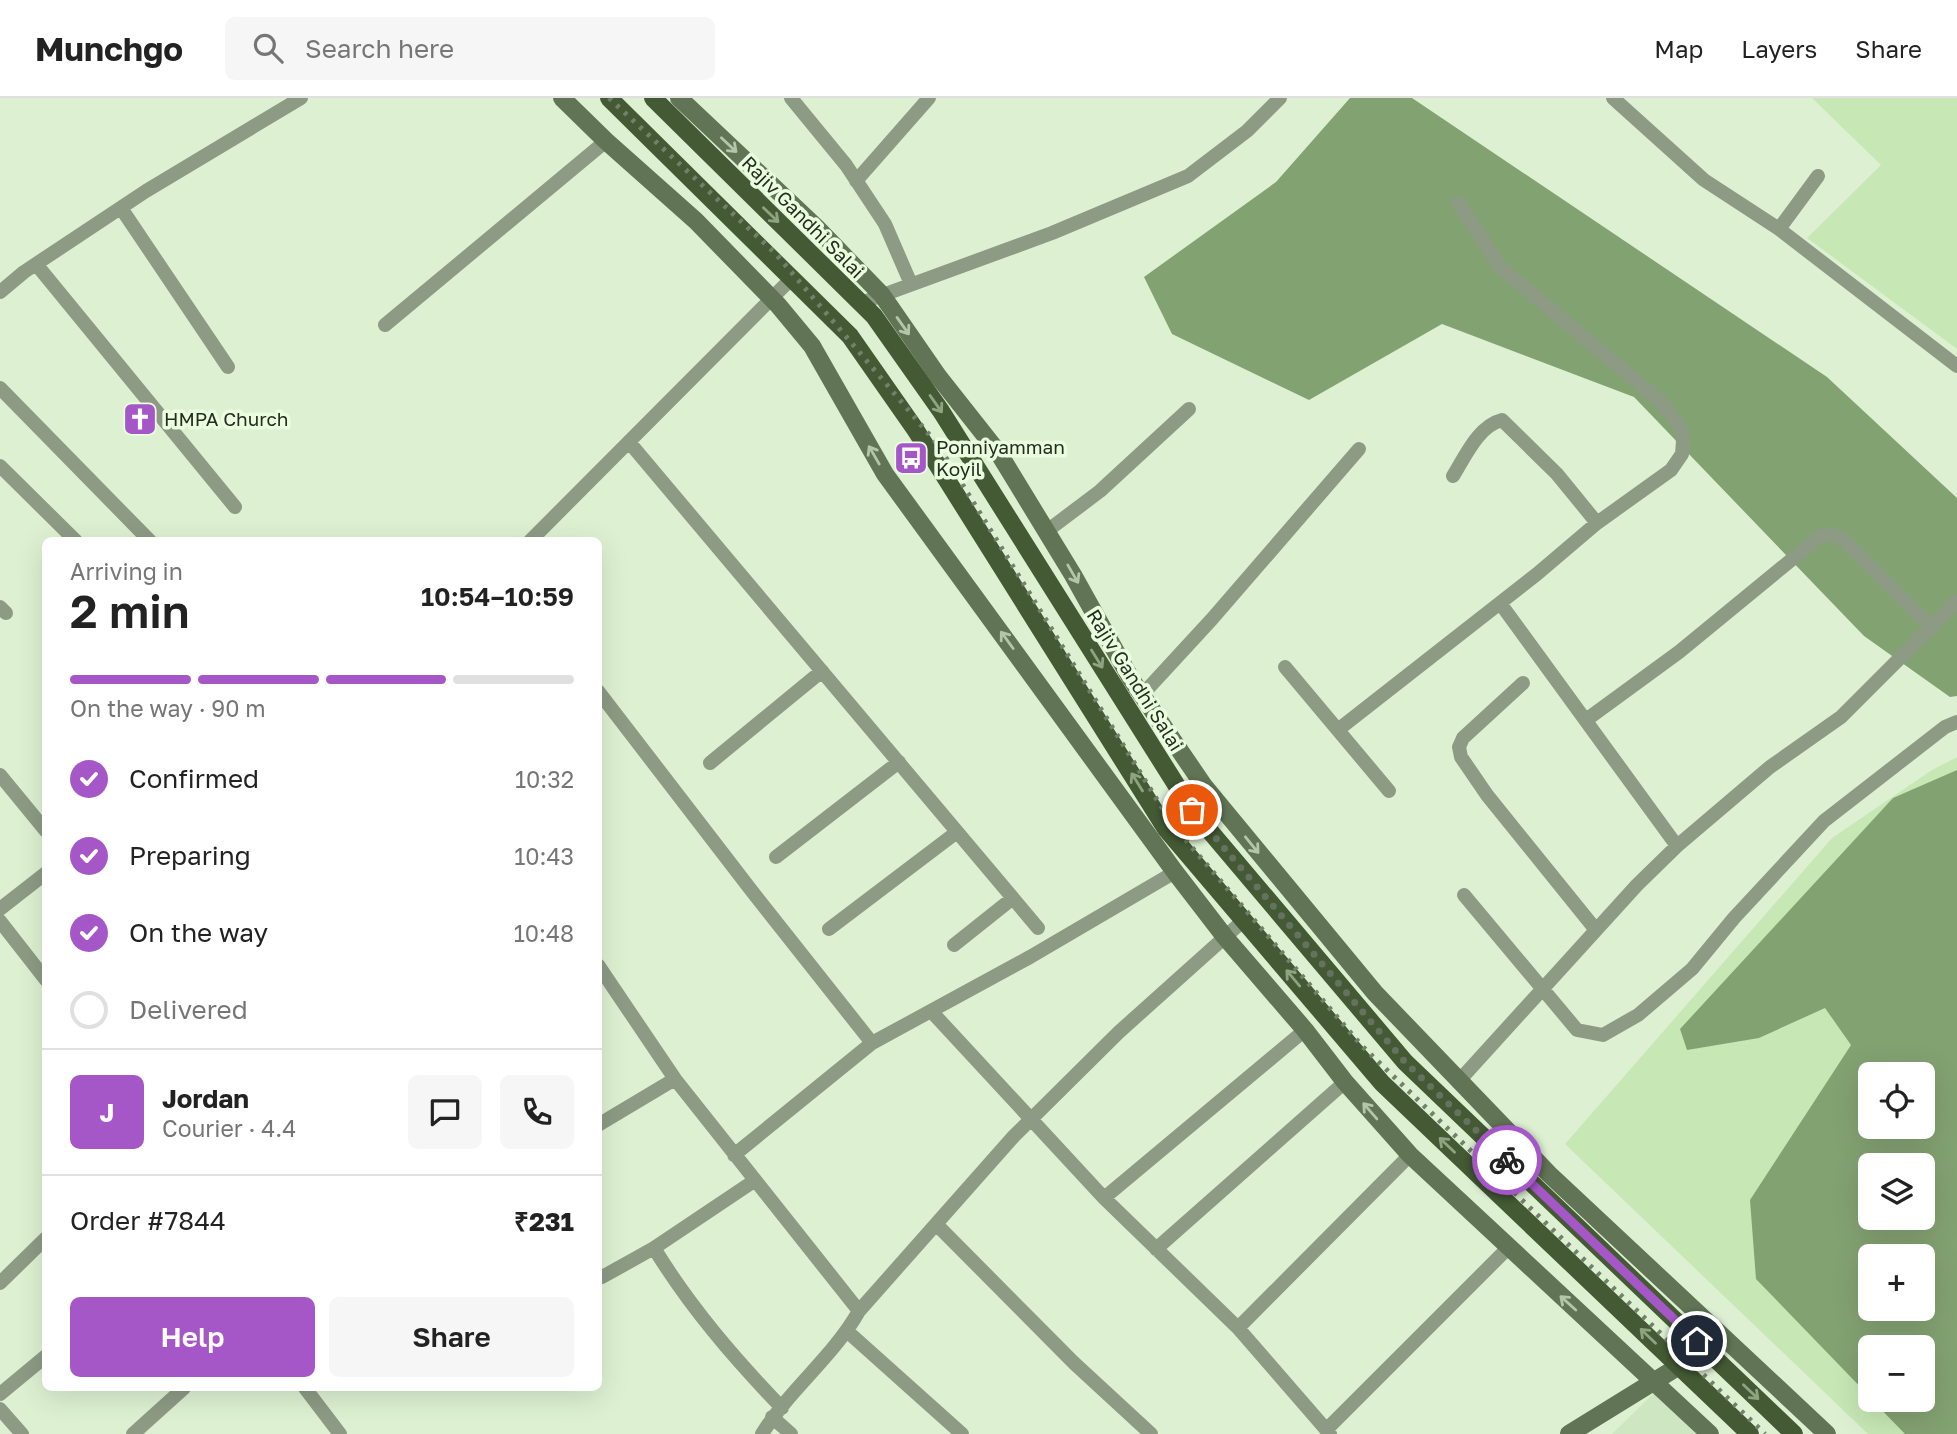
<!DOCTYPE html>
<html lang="en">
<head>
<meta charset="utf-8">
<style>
  :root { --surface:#fff; --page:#f6f6f6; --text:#222; --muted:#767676; --line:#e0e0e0; --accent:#a556c7 }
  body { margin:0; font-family:"Golos Text",sans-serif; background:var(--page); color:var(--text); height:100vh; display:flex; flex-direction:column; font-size:26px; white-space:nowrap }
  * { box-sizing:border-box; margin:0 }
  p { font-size:23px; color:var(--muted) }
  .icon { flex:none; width:38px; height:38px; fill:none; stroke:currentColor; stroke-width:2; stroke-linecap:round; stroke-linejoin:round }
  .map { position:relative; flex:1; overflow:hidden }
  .details { position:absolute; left:42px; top:439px; width:560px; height:854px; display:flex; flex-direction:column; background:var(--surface); border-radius:10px; box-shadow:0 7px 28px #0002 }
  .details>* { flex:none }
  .buttons { position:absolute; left:1858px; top:964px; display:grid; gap:14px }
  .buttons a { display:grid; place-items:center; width:77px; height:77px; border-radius:10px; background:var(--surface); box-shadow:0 7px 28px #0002; font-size:35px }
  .pin { position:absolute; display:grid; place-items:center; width:60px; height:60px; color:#fff; margin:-30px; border:4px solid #fff; border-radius:50%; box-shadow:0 2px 7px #0007 }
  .courier { position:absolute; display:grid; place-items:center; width:70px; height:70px; margin:-35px; border:5px solid #a556c7; border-radius:50%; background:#fff; color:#222; box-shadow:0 2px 9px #0007 }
  .overview em { font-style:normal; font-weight:600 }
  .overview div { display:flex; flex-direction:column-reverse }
  .overview { display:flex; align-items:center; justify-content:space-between; height:119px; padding:0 28px }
  h1 { font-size:46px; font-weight:600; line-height:52px }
  .bar { display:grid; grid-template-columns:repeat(4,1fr); gap:10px 7px; align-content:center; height:84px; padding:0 28px }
  .bar i { height:9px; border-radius:5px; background:var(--line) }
  .bar .on { background:var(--accent) }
  .bar p { grid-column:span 4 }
  .line { display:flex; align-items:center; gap:18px; padding:0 28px; border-top:2px solid var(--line) }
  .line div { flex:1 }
  .round { display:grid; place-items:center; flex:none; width:74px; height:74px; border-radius:10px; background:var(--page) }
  ol { padding:0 28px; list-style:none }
  li { display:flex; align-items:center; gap:21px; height:77px }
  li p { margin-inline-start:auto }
  li .icon { padding:7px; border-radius:50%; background:var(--accent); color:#fff; stroke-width:4 }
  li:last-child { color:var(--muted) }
  li i { width:38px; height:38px; border:4px solid var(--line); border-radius:50% }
  .primary-button { display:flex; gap:14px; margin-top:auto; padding:14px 28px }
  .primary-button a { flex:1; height:80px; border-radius:10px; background:var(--accent); color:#fff; font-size:28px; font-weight:600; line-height:80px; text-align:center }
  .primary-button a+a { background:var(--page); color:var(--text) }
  header { display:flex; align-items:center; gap:42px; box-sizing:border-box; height:98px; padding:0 35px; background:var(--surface); border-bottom:2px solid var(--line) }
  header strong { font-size:33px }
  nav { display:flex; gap:38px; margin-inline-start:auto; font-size:24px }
  .search { width:490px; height:63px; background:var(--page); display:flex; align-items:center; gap:18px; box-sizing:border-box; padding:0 24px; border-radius:10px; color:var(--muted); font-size:26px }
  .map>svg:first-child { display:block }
  .built { fill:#cfe6c2 }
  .green { fill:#c7e8b5; fill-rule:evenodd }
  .water { fill:#83a272; fill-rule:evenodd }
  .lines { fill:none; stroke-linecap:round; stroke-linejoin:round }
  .street { stroke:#8d9b85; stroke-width:14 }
  .secondary { stroke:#617556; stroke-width:18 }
  .primary { stroke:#435a34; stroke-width:18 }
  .rail { stroke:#73806c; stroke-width:5; stroke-dasharray:3.5 7; stroke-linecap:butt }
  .oneway { stroke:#b3c7a8 }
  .oneway2 { stroke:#8ea481 }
  .done { stroke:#65725f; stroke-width:7; stroke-dasharray:0 12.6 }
  .route { stroke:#a556c7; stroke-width:9 }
  .labels { text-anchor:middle; stroke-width:7; stroke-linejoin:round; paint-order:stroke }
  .street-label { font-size:19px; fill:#252d21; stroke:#eafedf }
  .poi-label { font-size:19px; fill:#252d21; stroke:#eafedf; text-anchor:start }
</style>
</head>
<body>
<header>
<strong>Munchgo</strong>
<div class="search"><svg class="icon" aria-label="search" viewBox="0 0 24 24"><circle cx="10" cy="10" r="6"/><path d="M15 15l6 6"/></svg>Search here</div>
<nav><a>Map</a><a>Layers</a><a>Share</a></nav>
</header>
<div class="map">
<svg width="1957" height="1336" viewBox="0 0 1957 1336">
  <rect width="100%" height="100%" fill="#ddf1d2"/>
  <path class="built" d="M 1655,1294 L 1700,1336 L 1612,1336 Z"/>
  <path class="green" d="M 1812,0 L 1957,0 L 1957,251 L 1807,140 L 1881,67 Z
    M 1957,659 L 1957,1336 L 1868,1336 L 1565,1046 L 1832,740 L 1932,672 ZM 1871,976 L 1923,976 L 1923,1029 L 1871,1029 ZM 1871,1068 L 1923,1068 L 1923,1120 L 1871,1120 ZM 1871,1158 L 1923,1158 L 1923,1211 L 1871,1211 ZM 1871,1250 L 1923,1250 L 1923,1302 L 1871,1302 Z"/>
  <path class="water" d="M 1350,0 L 1412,0 L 1827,279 L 1957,400 L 1957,598 L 1950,599 L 1864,538 L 1634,299 L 1442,226 L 1309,302 L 1172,236 L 1144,179 L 1276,84 Z
    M 1957,672 L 1957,1336 L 1905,1336 L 1872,1302 L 1923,1302 L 1923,1250 L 1871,1250 L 1871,1300 L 1756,1181 L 1750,1102 L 1851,947 L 1825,910 L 1759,940 L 1687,952 L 1680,931 L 1893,700 ZM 1871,976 L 1923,976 L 1923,1029 L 1871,1029 ZM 1871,1068 L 1923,1068 L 1923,1120 L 1871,1120 ZM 1871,1158 L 1923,1158 L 1923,1211 L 1871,1211 Z"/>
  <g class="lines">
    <path class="street" d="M 791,0 L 846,67 L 885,126 L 911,186
      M 1613,0 L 1704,82 L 1779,131 L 1818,78
      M 856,83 L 929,0
      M 121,110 L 228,269
      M 1779,131 L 1957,268
      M 36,166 L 235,409
      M 0,194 L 24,174 L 146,93 L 301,0
      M 861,205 L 1052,135 L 1188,78 L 1247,33 L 1280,0
      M 385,227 L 606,43
      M 0,290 L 150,443
      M 629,344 L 1038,830
      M 0,368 L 76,443
      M 1453,378 C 1465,359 1478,328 1502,322 L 1557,376 L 1597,425
      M 1047,433 L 1100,393 L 1189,311
      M 530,443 L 791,181
      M 1500,505 L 1677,748
      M 0,509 L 6,515
      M 1285,569 L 1389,693
      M 1523,585 L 1463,640 L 1459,649 L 1461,659 L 1487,697 L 1596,832
      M 598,593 L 751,792 L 872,945
      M 1142,597 L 1212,521 L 1359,351
      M 1586,622 L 1679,554 L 1818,440 L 1831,436 L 1845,443 L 1932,530
      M 1339,631 L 1537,476 L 1597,425 L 1671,372 L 1682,356 L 1683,343 L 1680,329 L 1661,304 L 1500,169 L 1458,104
      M 710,665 L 822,573
      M 0,677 L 46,733
      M 776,759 L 899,664
      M 1464,797 L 1577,932 L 1603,937 L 1638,917 L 1692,871 L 1734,820 L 1824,723 L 1945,629 L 1957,624
      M 0,811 L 46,775
      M 0,823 L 46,882
      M 829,831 L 957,734
      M 954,847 L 1013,800
      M 598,867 L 675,981 L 859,1213
      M 931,913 L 1104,1100 L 1238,1230 L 1330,1336
      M 1458,984 L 1637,787 L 1677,748 L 1770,669 L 1841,619 L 1957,503
      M 598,1027 L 675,981
      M 734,1057 L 872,945 L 1030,859 L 1175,774
      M 1104,1100 L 1305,932
      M 936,1126 L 1074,1265 L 1151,1336
      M 654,1150 C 690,1209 734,1260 782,1310
      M 1156,1151 L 1345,984
      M 602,1179 L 654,1150 L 754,1083
      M 0,1185 L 46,1140
      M 1238,1230 L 1410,1057
      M 848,1234 L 962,1336
      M 305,1290 L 340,1336
      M 0,1296 L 46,1258
      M 0,1311 L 22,1336
      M 772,1319 L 791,1336
      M 1326,1332 L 1508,1150
      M 133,1336 L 184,1290
      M 762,1336 C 789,1292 833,1259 859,1213 L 1014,1038 L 1119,934 L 1244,822"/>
    <path class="secondary" d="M 562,0 L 606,43 L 696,123 L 778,207 L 812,248 L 885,376 L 1175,774 L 1225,839 L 1305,932 L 1345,984 L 1410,1057 L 1710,1336
      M 679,0 L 817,130 L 882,197 L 938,278 L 998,354 L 1073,477 L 1131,581 L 1204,688 L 1375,895 L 1549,1076 L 1827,1336
      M 1569,1336 L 1679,1268"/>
    <path class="primary" d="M 609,0 L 850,238 L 915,331 L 1166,731 L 1382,985 L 1750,1336
      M 653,0 L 874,218 L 941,313 L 1192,712 L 1405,964 L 1794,1336"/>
    <path class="rail" d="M 609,0 L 776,156 L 938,347 L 1172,726 L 1362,948 L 1765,1336"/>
  </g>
  <defs><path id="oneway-shaft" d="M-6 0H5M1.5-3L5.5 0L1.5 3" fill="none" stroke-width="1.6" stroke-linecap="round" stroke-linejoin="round" transform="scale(1.75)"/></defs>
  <g class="oneway">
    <use href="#oneway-shaft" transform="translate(729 47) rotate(43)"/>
    <use href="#oneway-shaft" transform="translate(903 228) rotate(55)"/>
    <use href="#oneway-shaft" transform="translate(874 357) rotate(-120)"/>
    <use href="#oneway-shaft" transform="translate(1073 476) rotate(60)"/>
    <use href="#oneway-shaft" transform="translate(1007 542) rotate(-126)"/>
    <use href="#oneway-shaft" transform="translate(1252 747) rotate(51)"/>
    <use href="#oneway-shaft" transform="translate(1370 1013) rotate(-131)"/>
    <use href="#oneway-shaft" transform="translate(1568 1205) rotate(-138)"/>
  </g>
  <g class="oneway2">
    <use href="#oneway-shaft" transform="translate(771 117) rotate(44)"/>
    <use href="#oneway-shaft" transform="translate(936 306) rotate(55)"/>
    <use href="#oneway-shaft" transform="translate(1097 561) rotate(58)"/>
    <use href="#oneway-shaft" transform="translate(1137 684) rotate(-122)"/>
    <use href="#oneway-shaft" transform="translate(1293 880) rotate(-130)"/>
    <use href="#oneway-shaft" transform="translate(1447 1047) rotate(-136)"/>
    <use href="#oneway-shaft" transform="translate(1648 1238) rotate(-136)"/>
    <use href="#oneway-shaft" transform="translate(1751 1294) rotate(44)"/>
  </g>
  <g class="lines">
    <path class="done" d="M 1192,712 L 1405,964 L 1507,1062"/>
    <path class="route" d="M 1507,1062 L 1697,1243"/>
  </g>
  <defs>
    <g id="church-square" transform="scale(1.75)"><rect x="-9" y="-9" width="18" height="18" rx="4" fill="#a556c7" stroke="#eafedf"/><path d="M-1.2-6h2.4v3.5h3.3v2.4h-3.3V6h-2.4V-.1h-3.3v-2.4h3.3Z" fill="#fff"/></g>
    <g id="bus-square" transform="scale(1.75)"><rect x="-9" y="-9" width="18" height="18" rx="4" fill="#a556c7" stroke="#eafedf"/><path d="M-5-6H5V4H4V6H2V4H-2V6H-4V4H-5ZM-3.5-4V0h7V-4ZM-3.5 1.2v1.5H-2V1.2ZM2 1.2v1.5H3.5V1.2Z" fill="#fff"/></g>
  </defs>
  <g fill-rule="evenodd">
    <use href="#church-square" x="140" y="321"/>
    <use href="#bus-square" x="911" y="360"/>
  </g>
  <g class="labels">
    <g class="street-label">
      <text transform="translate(803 119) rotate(45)" y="7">Rajiv Gandhi Salai</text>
      <text transform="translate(1135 582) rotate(58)" y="7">Rajiv Gandhi Salai</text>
    </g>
    <g class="poi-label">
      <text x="164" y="328">HMPA Church</text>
      <text x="936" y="356">Ponniyamman<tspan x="936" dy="22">Koyil</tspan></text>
    </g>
  </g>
</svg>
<div class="buttons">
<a><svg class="icon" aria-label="locate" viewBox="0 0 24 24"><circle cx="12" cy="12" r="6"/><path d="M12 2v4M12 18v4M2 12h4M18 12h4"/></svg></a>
<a><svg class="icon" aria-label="layers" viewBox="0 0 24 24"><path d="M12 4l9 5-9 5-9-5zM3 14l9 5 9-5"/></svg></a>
<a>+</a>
<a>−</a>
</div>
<div class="pin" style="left:1192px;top:712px;background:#ea580c"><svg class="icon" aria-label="bag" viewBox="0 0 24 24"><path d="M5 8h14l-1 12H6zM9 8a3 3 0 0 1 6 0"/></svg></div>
<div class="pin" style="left:1697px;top:1243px;background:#1f2937"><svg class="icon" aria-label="home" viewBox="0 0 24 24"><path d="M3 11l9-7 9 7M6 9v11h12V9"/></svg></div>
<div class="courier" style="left:1507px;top:1062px"><svg class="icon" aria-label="bike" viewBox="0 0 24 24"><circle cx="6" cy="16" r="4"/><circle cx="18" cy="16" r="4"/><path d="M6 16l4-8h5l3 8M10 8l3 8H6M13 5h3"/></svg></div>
<section class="details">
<div class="overview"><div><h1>2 min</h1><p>Arriving in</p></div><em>10:54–10:59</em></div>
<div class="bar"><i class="on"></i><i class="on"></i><i class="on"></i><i></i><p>On the way · 90 m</p></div>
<ol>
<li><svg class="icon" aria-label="check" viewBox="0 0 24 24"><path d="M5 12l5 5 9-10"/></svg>Confirmed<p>10:32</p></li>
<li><svg class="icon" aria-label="check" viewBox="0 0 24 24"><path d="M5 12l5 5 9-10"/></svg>Preparing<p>10:43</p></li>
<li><svg class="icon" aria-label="check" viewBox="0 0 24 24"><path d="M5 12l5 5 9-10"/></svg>On the way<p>10:48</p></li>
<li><i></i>Delivered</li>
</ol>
<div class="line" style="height:126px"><b class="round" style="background:var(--accent);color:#fff">J</b><div><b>Jordan</b><p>Courier · 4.4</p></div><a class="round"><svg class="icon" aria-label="chat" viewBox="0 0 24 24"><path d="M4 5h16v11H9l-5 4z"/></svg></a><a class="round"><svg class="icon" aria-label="phone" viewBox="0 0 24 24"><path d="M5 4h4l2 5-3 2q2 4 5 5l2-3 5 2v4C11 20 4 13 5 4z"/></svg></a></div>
<div class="line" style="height:91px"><div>Order #7844</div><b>₹231</b></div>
<div class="primary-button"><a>Help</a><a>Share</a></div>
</section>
</div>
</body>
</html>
